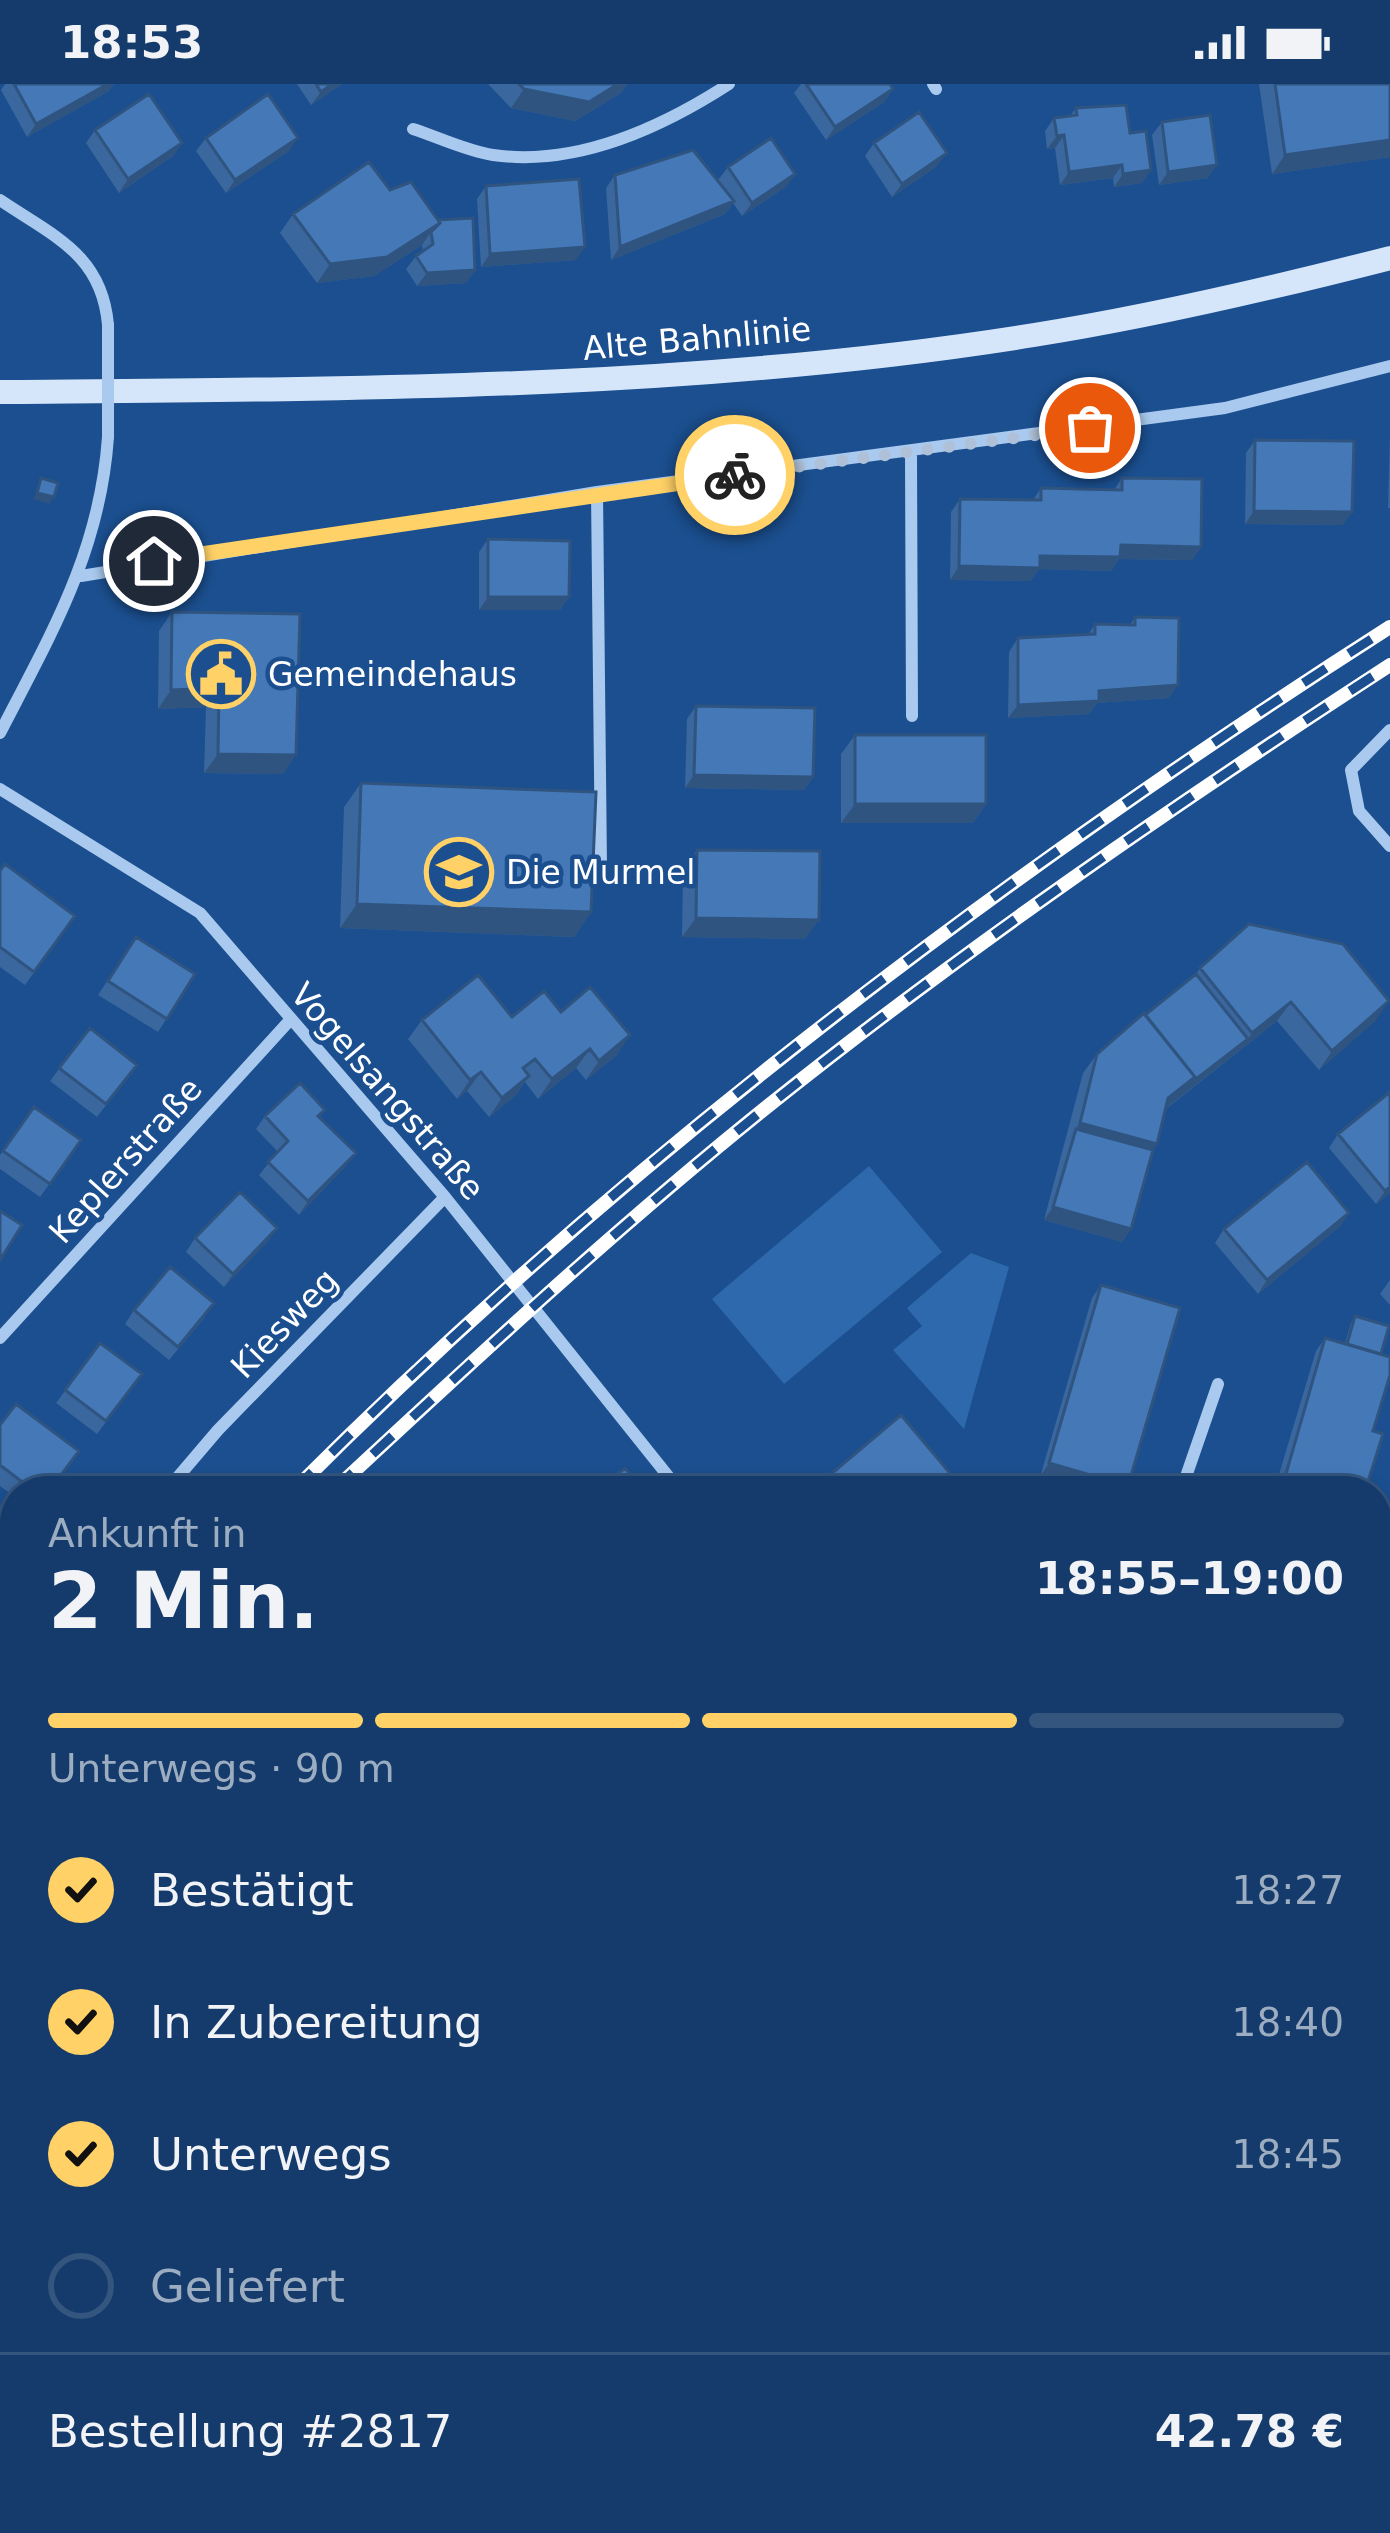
<!DOCTYPE html>
<html lang="de">
<head>
<meta charset="utf-8">
<style>
  :root { --surface:#143b6b; --page:#214673; --text:#f1f3f6; --muted:#9dadc1; --line:#33557e; --accent:#ffd166 }
  body { margin:0; font-family:"DejaVu Sans",sans-serif; background:var(--page); color:var(--text); height:100vh; display:flex; flex-direction:column; font-size:45px; white-space:nowrap }
  * { box-sizing:border-box; margin:0 }
  p { font-size:39px; color:var(--muted) }
  .icon { flex:none; width:66px; height:66px; fill:none; stroke:currentColor; stroke-width:2; stroke-linecap:round; stroke-linejoin:round }
  .map { position:relative; flex:1; overflow:hidden }
  .sheet { position:absolute; left:0px; top:1392px; width:1392px; height:1059px; display:flex; flex-direction:column; background:var(--surface); border-radius:48px 48px 0 0; box-shadow:0 6px 18px #0003,0 0 0 3px var(--line) }
  .sheet>* { flex:none }
  .pin { position:absolute; display:grid; place-items:center; width:102px; height:102px; color:#fff; margin:-51px; border:6px solid #fff; border-radius:50%; box-shadow:0 3px 12px #0007 }
  .courier { position:absolute; display:grid; place-items:center; width:120px; height:120px; margin:-60px; border:9px solid #ffd166; border-radius:50%; background:#fff; color:#222; box-shadow:0 3px 15px #0007 }
  .headline em { font-style:normal; font-weight:700 }
  .headline div { display:flex; flex-direction:column-reverse }
  .headline { display:flex; align-items:center; justify-content:space-between; height:204px; padding:0 48px }
  h1 { font-size:78px; font-weight:700; line-height:90px }
  .bar { display:grid; grid-template-columns:repeat(4,1fr); gap:18px 12px; align-content:center; height:144px; padding:0 48px }
  .bar i { height:15px; border-radius:9px; background:var(--line) }
  .bar .selected { background:var(--accent) }
  .bar p { grid-column:span 4 }
  .line { display:flex; align-items:center; gap:30px; padding:0 48px; border-top:3px solid var(--line) }
  .line div { flex:1 }
  ol { padding:0 48px; list-style:none }
  li { display:flex; align-items:center; gap:36px; height:132px }
  li p { margin-inline-start:auto }
  li .icon { padding:12px; border-radius:50%; background:var(--accent); color:#111; stroke-width:4 }
  li:last-child { color:var(--muted) }
  li i { width:66px; height:66px; border:6px solid var(--line); border-radius:50% }
  .status { display:flex; justify-content:space-between; align-items:center; height:84px; padding:0 60px; background:var(--surface); direction:ltr }
  .status svg { height:33px; fill:currentColor }
  .map>svg:first-child { display:block }
  .green { fill:#2e69ad }
  .lines { fill:none; stroke-linecap:round; stroke-linejoin:round }
  .lane { stroke:#a9c9ee; stroke-width:9 }
  .street { stroke:#a9c9ee; stroke-width:12 }
  .secondary { stroke:#d6e6fa; stroke-width:24 }
  .rail-casing { stroke:#fff; stroke-width:14 }
  .rail { stroke:#1b4f8f; stroke-width:9; stroke-dasharray:27; stroke-linecap:butt }
  .street-bridge { stroke:#a9c9ee; stroke-width:12 }
  .wall { fill:#3a679d }
  .shaded-wall { fill:#305480 }
  .building { fill:#4478b7; stroke:#305480; stroke-width:3 }
  .done { stroke:#afc1d8; stroke-width:12; stroke-dasharray:0 21.6 }
  .route { stroke:#ffd166; stroke-width:15 }
  .labels { text-anchor:middle; stroke-width:9; stroke-linejoin:round; paint-order:stroke }
  .street-label { font-size:33px; fill:#fff; stroke:#1b4f8f }
  .poi-label { font-size:33px; fill:#fff; stroke:#1b4f8f; text-anchor:start }
</style>
</head>
<body>
<div class="status"><b>18:53</b><svg viewBox="0 0 49 12"><path d="M0 12V9h3v3zM5 12V6h3v6zM10 12V3h3v9zM15 12V0h3v12zM26 1h20v11H26zM47 4h2v5h-2z"/></svg></div>
<div class="map">
<svg width="1390" height="2449" viewBox="0 0 1390 2449">
  <rect width="100%" height="100%" fill="#1b4f8f"/>
  <path class="green" d="M 869,1082 L 942,1168 L 784,1300 L 712,1215 Z
    M 971,1169 L 1009,1183 L 964,1345 L 893,1266 L 922,1242 L 907,1224 Z"/>
  <g class="lines">
    <path class="lane" d="M 618,2436 L 633,2449
      M 866,2436 L 879,2449"/>
    <path class="street" d="M 933,0 L 936,5
      M 413,45 C 438,53 466,67 493,71 C 577,83 661,44 729,0
      M 0,116 C 53,152 102,170 108,241
      M 911,370 L 912,632
      M 597,408 L 601,783
      M 81,492 L 597,408 L 1225,324 L 1390,282
      M 1390,646 L 1351,686 L 1359,727 L 1390,762
      M 0,649 C 51,550 100,468 108,353
      M 0,705 L 200,829 L 445,1113 L 680,1407
      M 0,1254 L 291,935
      M 166,1407 L 218,1346 L 445,1113
      M 1181,1407 L 1218,1300
      M 0,1601 L 15,1583
      M 1377,1728 L 1390,1717
      M 1377,2047 L 1390,2037
      M 1377,2238 L 1390,2251
      M 0,2297 L 15,2312
      M 127,2449 L 141,2436
      M 1128,2449 L 1152,2445 L 1163,2436"/>
    <path class="secondary" d="M 0,308 C 345,305 693,306 1034,251 C 1154,232 1273,204 1390,174"/>
    <g class="rail-casing">
      <path id="rail" d="M 293,1407 C 620,1078 999,793 1390,543
        M 333,1407 C 475,1275 617,1143 768,1022 C 967,863 1176,720 1390,581
        M 0,1710 L 15,1694
        M 0,1754 L 15,1737"/>
    </g>
    <use href="#rail" class="rail"/>
    <path class="street-bridge" d="M 108,241 L 108,353"/>
  </g>
  <path class="wall" d="M 5,0 L 114,0 L 109,7 L 27,53 L 1,6 Z
    M 297,0 L 342,0 L 311,21 Z
    M 488,0 L 627,0 L 621,9 L 575,37 L 511,24 Z
    M 801,0 L 890,0 L 893,5 L 884,18 L 826,56 L 794,9 Z
    M 1259,0 L 1390,0 L 1390,73 L 1272,90 Z
    M 1076,24 L 1130,49 L 1151,86 L 1142,99 L 1114,103 L 1113,94 L 1060,101 L 1055,64 L 1047,65 L 1045,47 L 1054,34 L 1070,32 Z
    M 1162,38 L 1208,94 L 1159,101 L 1152,51 Z
    M 95,46 L 182,59 L 173,72 L 119,109 L 86,59 Z
    M 206,54 L 289,67 L 226,109 L 196,67 Z
    M 874,59 L 937,82 L 892,113 L 865,72 Z
    M 728,83 L 795,90 L 786,103 L 742,132 L 733,119 L 725,130 L 611,176 L 606,104 L 615,91 L 723,103 L 718,96 Z
    M 486,102 L 576,176 L 481,183 L 477,115 Z
    M 390,106 L 475,186 L 466,199 L 417,202 L 406,185 L 416,172 L 423,167 L 422,161 L 374,192 L 317,199 L 280,149 L 293,130 Z
    M 1390,350 L 1390,424 L 1388,424 Z
    M 1255,356 L 1343,441 L 1245,440 L 1246,369 Z
    M 1122,394 L 1201,463 L 1192,476 L 1119,475 L 1111,487 L 1039,485 L 1030,497 L 950,496 L 951,428 L 960,415 L 1033,416 L 1041,404 L 1114,406 Z
    M 488,455 L 569,513 L 560,526 L 479,526 L 479,468 Z
    M 172,528 L 283,690 L 204,689 L 206,623 L 158,625 L 159,547 Z
    M 1135,533 L 1169,614 L 1097,619 L 1089,630 L 1008,634 L 1009,568 L 1018,554 L 1088,551 L 1095,540 L 1130,541 Z
    M 696,622 L 813,693 L 804,706 L 685,704 L 687,635 Z
    M 855,651 L 986,720 L 973,739 L 841,739 L 841,670 Z
    M 361,699 L 591,828 L 574,853 L 340,844 L 344,723 Z
    M 697,766 L 805,855 L 682,853 L 683,785 Z
    M 0,787 L 75,832 L 25,901 L 0,883 Z
    M 136,853 L 195,890 L 158,948 L 98,911 Z
    M 1200,884 L 1376,936 L 1319,986 L 1277,937 L 1166,1025 L 1157,1060 L 1153,1066 L 1131,1145 L 1122,1158 L 1044,1136 L 1083,989 L 1097,970 L 1196,890 Z
    M 561,928 L 617,971 L 586,996 L 576,984 L 538,1015 L 525,998 L 516,1011 L 489,1033 L 467,1007 L 457,1015 L 408,955 L 422,936 L 512,933 Z
    M 90,944 L 137,981 L 97,1033 L 50,997 Z
    M 34,1023 L 81,1056 L 40,1113 L 0,1085 L 0,1071 Z
    M 325,1026 L 320,1033 L 356,1069 L 346,1082 L 299,1131 L 259,1091 L 278,1068 L 256,1045 L 265,1032 Z
    M 1338,1050 L 1390,1109 L 1376,1120 L 1329,1064 Z
    M 1349,1129 L 1340,1142 L 1258,1210 L 1215,1159 L 1224,1145 Z
    M 277,1144 L 268,1157 L 224,1203 L 186,1168 L 195,1154 Z
    M 1390,1196 L 1390,1221 L 1380,1210 Z
    M 1101,1201 L 1124,1407 L 1091,1407 L 1040,1393 L 1092,1214 Z
    M 134,1226 L 205,1233 L 169,1276 L 125,1240 Z
    M 1355,1232 L 1381,1270 L 1365,1407 L 1274,1407 L 1316,1267 L 1325,1254 L 1345,1259 L 1351,1239 Z
    M 100,1259 L 142,1290 L 97,1350 L 56,1319 Z
    M 0,1341 L 49,1407 L 15,1407 L 15,1413 L 0,1402 Z
    M 1390,1527 L 1390,1604 L 1377,1588 L 1377,1538 Z
    M 15,1911 L 15,1985 L 0,1976 L 0,1935 Z
    M 1390,2072 L 1390,2107 L 1377,2092 Z
    M 15,2190 L 15,2218 L 3,2212 Z
    M 15,2392 L 15,2435 L 0,2426 L 0,2414 Z
    M 35,2436 L 76,2436 L 67,2449 L 55,2449 Z
    M 464,2436 L 579,2436 L 593,2449 L 477,2449 Z
    M 711,2436 L 736,2436 L 723,2449 Z
    M 1280,2436 L 1377,2436 L 1390,2449 L 1291,2449 Z"/>
  <path class="shaded-wall" d="M 108,0 L 114,0 L 109,7 L 27,53 L 36,40 Z
    M 332,0 L 342,0 L 311,21 L 321,8 Z
    M 627,0 L 621,9 L 575,37 L 511,24 L 524,5 Z
    M 893,5 L 884,18 L 826,56 L 835,43 Z
    M 1064,51 L 1055,64 L 1047,65 L 1057,52 Z
    M 298,54 L 289,67 L 226,109 L 235,96 Z
    M 1390,56 L 1390,73 L 1272,90 L 1285,71 Z
    M 182,59 L 173,72 L 119,109 L 128,95 Z
    M 947,69 L 937,82 L 892,113 L 902,100 Z
    M 1122,81 L 1113,94 L 1060,101 L 1069,88 Z
    M 1217,81 L 1208,94 L 1159,101 L 1168,88 Z
    M 1151,86 L 1142,99 L 1114,103 L 1123,90 Z
    M 795,90 L 786,103 L 742,132 L 752,119 Z
    M 734,117 L 725,130 L 611,176 L 620,163 Z
    M 440,139 L 432,152 L 431,148 L 422,161 L 374,192 L 317,199 L 330,180 Z
    M 585,163 L 576,176 L 481,183 L 490,170 Z
    M 475,186 L 466,199 L 417,202 L 427,189 Z
    M 37,409 L 54,413 L 49,420 L 33,415 Z
    M 1254,427 L 1352,428 L 1343,441 L 1245,440 Z
    M 1121,461 L 1201,463 L 1192,476 L 1119,475 L 1111,487 L 1039,485 L 1030,497 L 950,496 L 959,482 Z
    M 488,513 L 569,513 L 560,526 L 479,526 Z
    M 1178,601 L 1169,614 L 1097,619 L 1089,630 L 1008,634 L 1018,621 L 1099,607 Z
    M 219,604 L 206,623 L 158,625 L 171,606 Z
    M 218,670 L 296,671 L 283,690 L 204,689 Z
    M 694,691 L 813,693 L 804,706 L 685,704 Z
    M 855,720 L 986,720 L 973,739 L 841,739 Z
    M 357,820 L 591,828 L 574,853 L 340,844 Z
    M 696,834 L 819,836 L 805,855 L 682,853 Z
    M 1389,917 L 1376,936 L 1319,986 L 1332,967 Z
    M 1291,918 L 1277,937 L 1155,1033 L 1168,1014 L 1248,955 L 1252,949 Z
    M 630,951 L 617,971 L 586,996 L 599,977 Z
    M 590,965 L 576,984 L 538,1015 L 552,995 Z
    M 481,988 L 467,1007 L 457,1015 L 470,996 Z
    M 529,992 L 516,1011 L 489,1033 L 502,1014 Z
    M 1080,1039 L 1157,1060 L 1144,1080 L 1076,1045 L 1066,1058 Z
    M 356,1069 L 346,1082 L 299,1131 L 308,1117 Z
    M 1390,1103 L 1390,1109 L 1376,1120 L 1385,1107 Z
    M 1053,1123 L 1131,1145 L 1122,1158 L 1044,1136 Z
    M 1349,1129 L 1340,1142 L 1258,1210 L 1267,1196 Z
    M 277,1144 L 268,1157 L 224,1203 L 233,1190 Z
    M 1049,1379 L 1128,1402 L 1124,1407 L 1091,1407 L 1040,1393 Z
    M 1390,1940 L 1390,1948 L 1377,1959 L 1377,1951 Z"/>
  <path class="building" d="M 14,0 L 108,0 L 36,40 Z
    M 316,0 L 332,0 L 321,8 Z
    M 519,0 L 618,0 L 589,18 L 524,5 Z
    M 806,0 L 890,0 L 893,5 L 835,43 Z
    M 1275,0 L 1390,0 L 1390,56 L 1285,71 Z
    M 149,10 L 182,59 L 128,95 L 95,46 Z
    M 268,10 L 298,54 L 235,96 L 206,54 Z
    M 1126,21 L 1130,49 L 1146,47 L 1151,86 L 1123,90 L 1122,81 L 1069,88 L 1064,51 L 1057,52 L 1054,34 L 1077,31 L 1076,24 Z
    M 919,28 L 947,69 L 902,100 L 874,59 Z
    M 1210,31 L 1217,81 L 1168,88 L 1162,38 Z
    M 771,54 L 795,90 L 752,119 L 728,83 Z
    M 693,66 L 734,117 L 620,163 L 615,91 Z
    M 369,78 L 390,106 L 411,98 L 440,139 L 387,173 L 330,180 L 293,130 Z
    M 579,95 L 585,163 L 490,170 L 486,102 Z
    M 473,134 L 475,186 L 427,189 L 416,172 L 433,160 L 431,148 L 440,139 L 438,136 Z
    M 1255,356 L 1354,357 L 1352,428 L 1254,427 Z
    M 41,394 L 58,399 L 54,413 L 37,409 Z
    M 1122,394 L 1202,395 L 1201,463 L 1121,461 L 1120,473 L 1040,472 L 1040,484 L 959,482 L 960,415 L 1041,416 L 1041,404 L 1122,406 Z
    M 488,455 L 570,457 L 569,513 L 488,513 Z
    M 172,528 L 300,530 L 296,671 L 218,670 L 219,604 L 171,606 Z
    M 1135,533 L 1179,534 L 1178,601 L 1099,607 L 1099,617 L 1018,621 L 1018,554 L 1095,550 L 1095,540 L 1135,541 Z
    M 696,622 L 815,624 L 813,693 L 694,691 Z
    M 855,651 L 986,651 L 986,720 L 855,720 Z
    M 361,699 L 596,708 L 591,828 L 357,820 Z
    M 697,766 L 820,767 L 819,836 L 696,834 Z
    M 5,780 L 75,832 L 34,888 L 0,863 L 0,787 Z
    M 1249,840 L 1343,860 L 1389,917 L 1332,967 L 1291,918 L 1252,949 L 1200,884 Z
    M 136,853 L 195,890 L 167,935 L 108,897 Z
    M 1196,890 L 1248,955 L 1191,999 L 1195,993 L 1145,931 Z
    M 478,891 L 512,933 L 544,907 L 561,928 L 590,903 L 630,951 L 599,977 L 590,965 L 552,995 L 535,975 L 523,984 L 529,992 L 502,1014 L 481,988 L 470,996 L 422,936 Z
    M 1144,929 L 1195,993 L 1168,1014 L 1157,1060 L 1080,1039 L 1097,970 Z
    M 90,944 L 137,981 L 106,1020 L 59,984 Z
    M 300,999 L 325,1026 L 318,1032 L 356,1069 L 308,1117 L 268,1078 L 288,1057 L 265,1032 Z
    M 1390,1008 L 1390,1103 L 1385,1107 L 1338,1050 Z
    M 34,1023 L 81,1056 L 50,1100 L 3,1067 Z
    M 1076,1045 L 1153,1066 L 1131,1145 L 1053,1123 Z
    M 1307,1078 L 1349,1129 L 1267,1196 L 1224,1145 Z
    M 240,1108 L 277,1144 L 233,1190 L 195,1154 Z
    M 0,1127 L 22,1141 L 0,1176 Z
    M 170,1183 L 214,1219 L 178,1263 L 134,1226 Z
    M 1101,1201 L 1180,1224 L 1128,1402 L 1049,1379 Z
    M 1355,1232 L 1389,1242 L 1381,1270 L 1347,1260 Z
    M 1325,1254 L 1390,1273 L 1390,1291 L 1373,1347 L 1383,1350 L 1365,1407 L 1281,1407 Z
    M 100,1259 L 142,1290 L 106,1337 L 65,1306 Z
    M 16,1320 L 79,1367 L 49,1407 L 34,1407 L 0,1381 L 0,1341 Z
    M 901,1331 L 965,1407 L 823,1407 L 818,1401 Z
    M 625,1384 L 644,1407 L 596,1407 Z
    M 570,1391 L 584,1407 L 550,1407 Z
    M 0,1443 L 10,1451 L 0,1465 Z
    M 1390,1527 L 1390,1580 L 1377,1564 L 1377,1538 Z
    M 1377,1851 L 1390,1866 L 1390,1940 L 1377,1951 Z
    M 15,1912 L 15,1966 L 0,1957 L 0,1938 Z
    M 0,2095 L 15,2104 L 15,2121 L 0,2147 Z
    M 0,2300 L 15,2310 L 15,2321 L 0,2345 Z
    M 15,2392 L 15,2416 L 4,2409 Z
    M 1377,2397 L 1390,2412 L 1390,2449 L 1321,2449 L 1310,2436 L 1377,2436 Z
    M 228,2436 L 279,2436 L 290,2449 L 213,2449 Z
    M 487,2436 L 579,2436 L 593,2449 L 500,2449 Z"/>
  <g class="lines">
    <path class="done" d="M 735,391 L 1090,344"/>
    <path class="route" d="M 154,477 L 735,391"/>
  </g>
  <defs>
    <g id="civic-ring" transform="scale(3.45)"><circle r="9.5" fill="#1b4f8f" stroke="#ffd166" stroke-width="1.5"/><path d="M-.6-6.5H3V-4.5H.6V-3L4-1V1h2V6H-6V1h2V-1L-.6-3ZM-1.2 2.5V6h2.4V2.5Z" fill="#ffd166"/></g>
    <g id="school-ring" transform="scale(3.45)"><circle r="9.5" fill="#1b4f8f" stroke="#ffd166" stroke-width="1.5"/><path d="M0-5L7-2L0 1L-7-2ZM-4 1L0 2.5L4 1V4Q0 6-4 4Z" fill="#ffd166"/></g>
  </defs>
  <g fill-rule="evenodd">
    <use href="#civic-ring" x="221" y="590"/>
    <use href="#school-ring" x="459" y="788"/>
  </g>
  <g class="labels">
    <g class="street-label">
      <text transform="translate(697 254) rotate(-5)" y="12">Alte Bahnlinie</text>
      <text transform="translate(388 1007) rotate(49)" y="12">Vogelsangstraße</text>
      <text transform="translate(125 1076) rotate(-48)" y="12">Keplerstraße</text>
      <text transform="translate(284 1239) rotate(-46)" y="12">Kiesweg</text>
    </g>
    <g class="poi-label">
      <text x="268" y="602">Gemeindehaus</text>
      <text x="506" y="800">Die Murmel</text>
    </g>
  </g>
</svg>
<div class="pin" style="left:1090px;top:344px;background:#ea580c"><svg class="icon" aria-label="bag" viewBox="0 0 24 24"><path d="M5 8h14l-1 12H6zM9 8a3 3 0 0 1 6 0"/></svg></div>
<div class="pin" style="left:154px;top:477px;background:#1f2937"><svg class="icon" aria-label="home" viewBox="0 0 24 24"><path d="M3 11l9-7 9 7M6 9v11h12V9"/></svg></div>
<div class="courier" style="left:735px;top:391px"><svg class="icon" aria-label="bike" viewBox="0 0 24 24"><circle cx="6" cy="16" r="4"/><circle cx="18" cy="16" r="4"/><path d="M6 16l4-8h5l3 8M10 8l3 8H6M13 5h3"/></svg></div>
<section class="sheet">
<div class="headline"><div><h1>2 Min.</h1><p>Ankunft in</p></div><em>18:55–19:00</em></div>
<div class="bar"><i class="selected"></i><i class="selected"></i><i class="selected"></i><i></i><p>Unterwegs · 90 m</p></div>
<ol>
<li><svg class="icon" aria-label="check" viewBox="0 0 24 24"><path d="M5 12l5 5 9-10"/></svg>Bestätigt<p>18:27</p></li>
<li><svg class="icon" aria-label="check" viewBox="0 0 24 24"><path d="M5 12l5 5 9-10"/></svg>In Zubereitung<p>18:40</p></li>
<li><svg class="icon" aria-label="check" viewBox="0 0 24 24"><path d="M5 12l5 5 9-10"/></svg>Unterwegs<p>18:45</p></li>
<li><i></i>Geliefert</li>
</ol>
<div class="line" style="height:156px"><div>Bestellung #2817</div><b>42.78 €</b></div>
</section>
</div>
</body>
</html>
